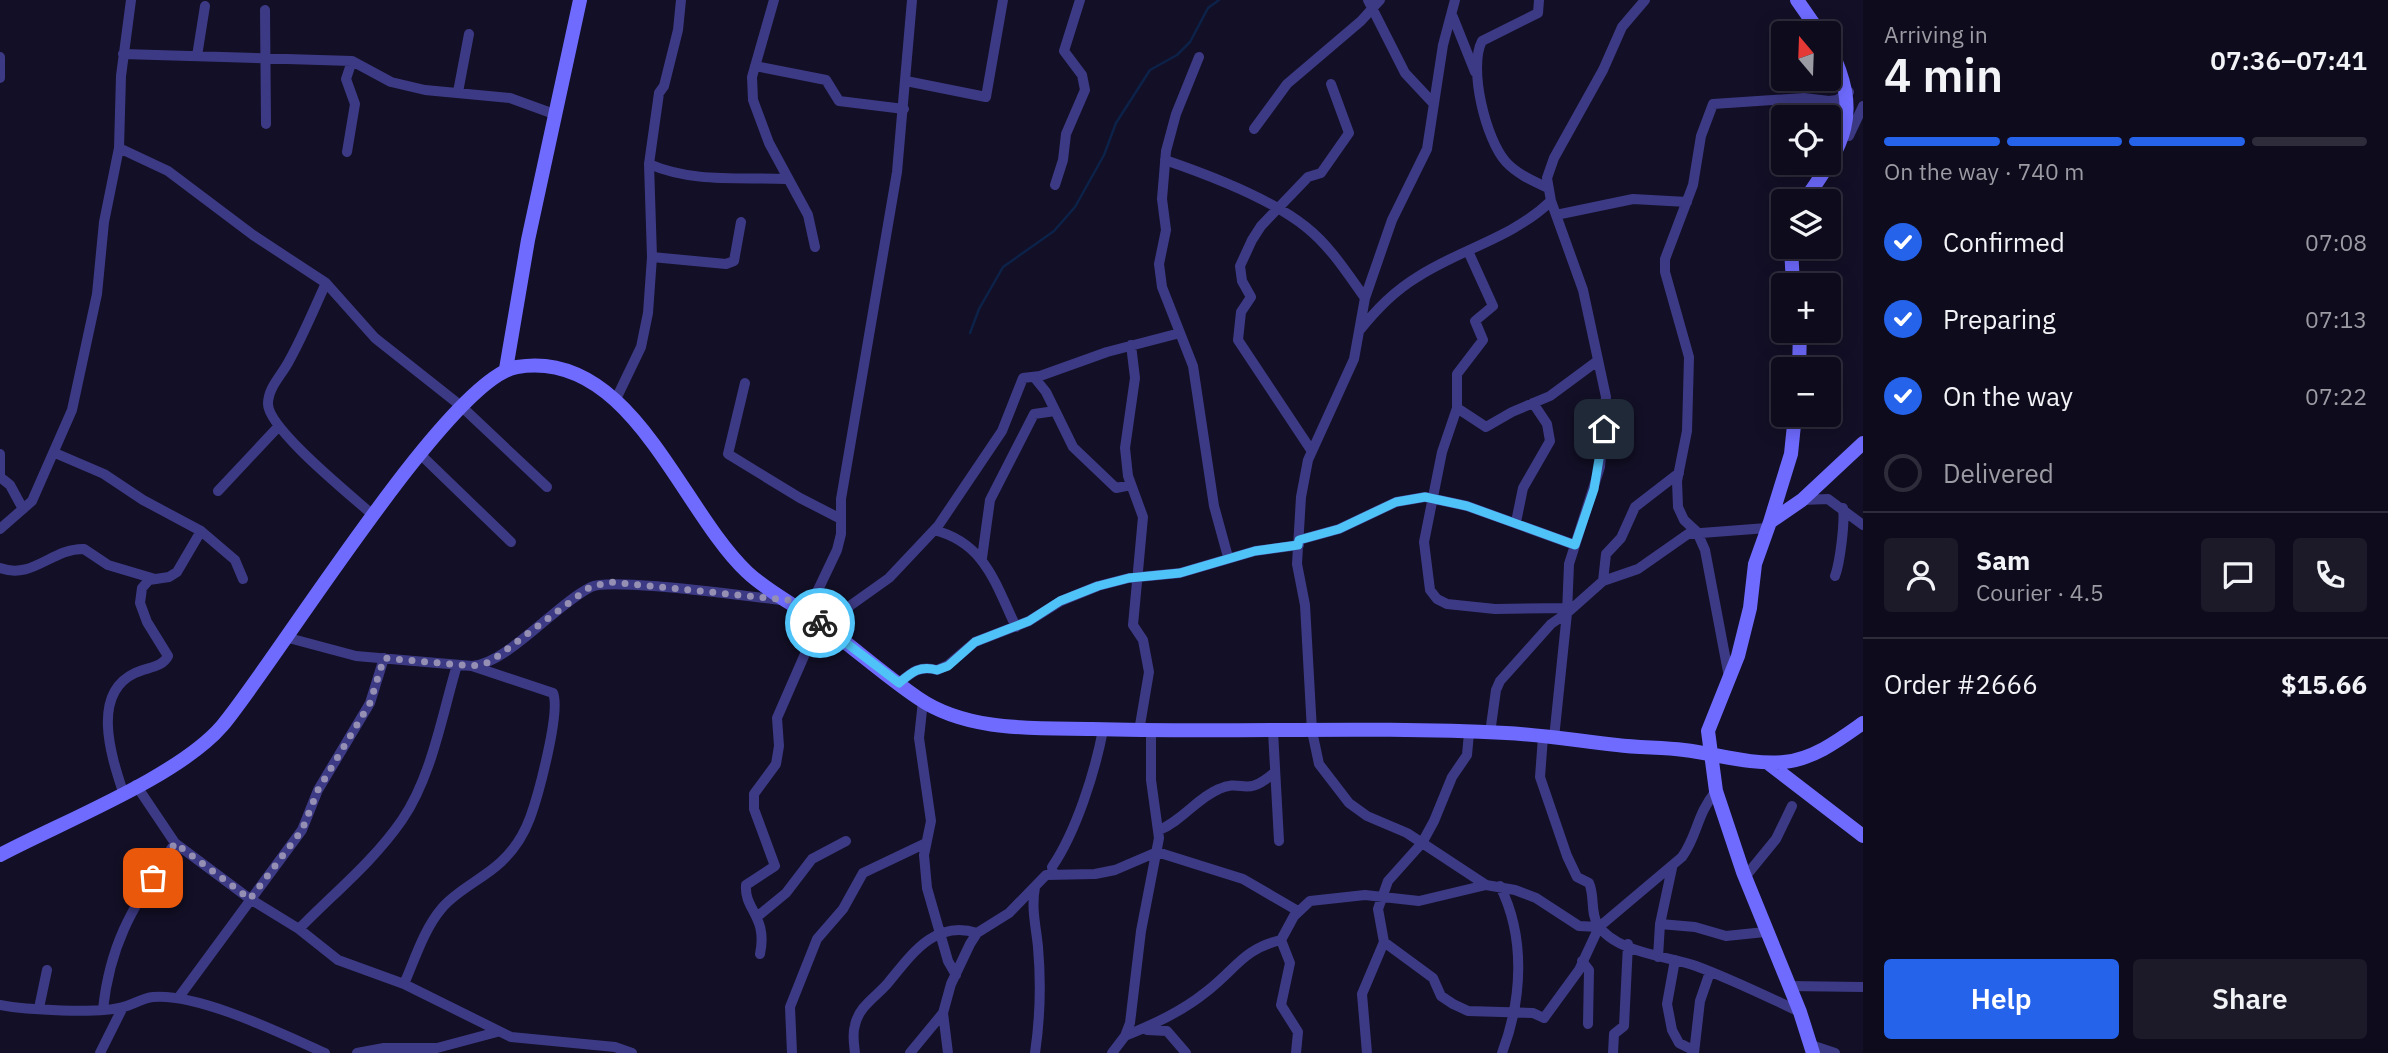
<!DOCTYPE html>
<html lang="en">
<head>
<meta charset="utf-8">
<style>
  :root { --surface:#0e0b1c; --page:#1c1929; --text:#f1f3f6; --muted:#9b9ba3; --line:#2e2b3b; --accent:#2563eb }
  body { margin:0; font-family:"IBM Plex Sans",sans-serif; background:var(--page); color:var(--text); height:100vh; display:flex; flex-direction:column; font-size:26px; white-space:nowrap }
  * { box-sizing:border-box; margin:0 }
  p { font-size:23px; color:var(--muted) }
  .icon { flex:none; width:38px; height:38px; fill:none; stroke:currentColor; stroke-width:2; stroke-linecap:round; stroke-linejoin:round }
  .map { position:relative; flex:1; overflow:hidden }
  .side { display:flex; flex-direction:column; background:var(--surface); width:525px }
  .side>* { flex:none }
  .needle { width:46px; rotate:341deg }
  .fabs { position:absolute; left:1771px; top:21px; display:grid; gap:14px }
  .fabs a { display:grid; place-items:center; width:70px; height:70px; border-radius:7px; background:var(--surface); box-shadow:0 4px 18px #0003,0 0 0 2px var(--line); font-size:35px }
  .pin { position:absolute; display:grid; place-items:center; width:60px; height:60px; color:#fff; margin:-30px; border-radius:14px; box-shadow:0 4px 10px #0006 }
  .courier { position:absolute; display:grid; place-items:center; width:70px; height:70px; margin:-35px; border:5px solid #4fc3f7; border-radius:50%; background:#fff; color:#222; box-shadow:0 2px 9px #0007 }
  .headline em { font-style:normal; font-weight:600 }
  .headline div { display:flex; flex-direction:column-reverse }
  .headline { display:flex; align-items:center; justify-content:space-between; height:119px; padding:0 21px }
  h1 { font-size:46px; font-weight:600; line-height:52px }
  .bar { display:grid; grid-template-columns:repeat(4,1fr); gap:10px 7px; align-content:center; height:84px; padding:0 21px }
  .bar i { height:9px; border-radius:5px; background:var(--line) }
  .bar .on { background:var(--accent) }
  .bar p { grid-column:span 4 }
  .line { display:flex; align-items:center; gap:18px; padding:0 21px; border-top:2px solid var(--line) }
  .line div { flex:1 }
  .round { display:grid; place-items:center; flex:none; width:74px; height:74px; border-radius:7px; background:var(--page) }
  ol { padding:0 21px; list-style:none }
  li { display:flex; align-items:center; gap:21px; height:77px }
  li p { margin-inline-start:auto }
  li .icon { padding:7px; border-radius:50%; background:var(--accent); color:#fff; stroke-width:4 }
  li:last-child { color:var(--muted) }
  li i { width:38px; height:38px; border:4px solid var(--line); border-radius:50% }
  .primary-button { display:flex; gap:14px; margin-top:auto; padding:14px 21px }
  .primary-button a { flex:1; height:80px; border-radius:7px; background:var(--accent); color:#fff; font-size:28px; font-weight:600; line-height:80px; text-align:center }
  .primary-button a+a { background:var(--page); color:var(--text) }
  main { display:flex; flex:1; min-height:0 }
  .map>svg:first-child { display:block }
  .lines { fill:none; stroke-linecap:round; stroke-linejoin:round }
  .stream { stroke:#0c2248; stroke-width:2.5 }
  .street { stroke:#3d3a85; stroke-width:10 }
  .secondary { stroke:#6f6bff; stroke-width:14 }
  .done { stroke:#948fb3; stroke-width:7; stroke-dasharray:0 12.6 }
  .route { stroke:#4fc3f7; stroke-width:9 }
</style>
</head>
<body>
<main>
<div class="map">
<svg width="1863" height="1053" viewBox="0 0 1863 1053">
  <rect width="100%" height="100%" fill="#130f26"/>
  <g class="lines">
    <path class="stream" d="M 970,333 L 979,309 L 1003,267 L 1054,231 L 1075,207 L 1104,155 L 1116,123 L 1150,70 L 1177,55 L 1190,42 L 1208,8 L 1219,0"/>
    <path class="street" d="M 774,0 L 752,77 L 753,100 L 769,143 L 808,215 L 815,247
      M 1368,0 L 1405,73 L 1434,104
      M 1455,0 L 1443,45 L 1427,149 L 1392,220 L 1365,298 L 1354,359 L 1308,460 L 1301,497 L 1297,564 L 1305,605 L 1312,731 L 1319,764 L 1349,803 L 1367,816 L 1407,833 L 1486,885
      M 1539,0 L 1538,13 L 1482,41 C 1468,68 1486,140 1506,162 C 1517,174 1533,181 1548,188
      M 265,10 L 266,124
      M 1453,17 L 1475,72
      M 123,54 L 352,61 L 391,82 L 425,90 L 510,98 L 554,114
      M 197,56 L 205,6
      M 0,57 L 0,78
      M 1199,57 L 1176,114 L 1166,151 L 1162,199 L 1166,230 L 1159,264 L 1162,287 L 1193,366 L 1214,506 L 1228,557
      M 755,66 L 826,80 L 839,101 L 904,109
      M 906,81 L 986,97 L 1003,0
      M 458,92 L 469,34
      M 1254,129 L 1287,84 L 1361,21 L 1380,0
      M 1849,136 L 1863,106
      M 119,148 L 168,171 L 253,235 L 326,283 L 375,338 L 461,406 L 547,487
      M 347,152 L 355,104 L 346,79 L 352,61
      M 1165,160 C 1209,175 1270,198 1306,227 C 1330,246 1347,273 1365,298
      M 649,164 C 693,183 739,177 786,179
      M 1055,185 L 1063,160 L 1066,134 L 1085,90 L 1082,75 L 1064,51 L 1080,0
      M 1556,215 L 1633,199 L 1687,202
      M 1468,251 L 1493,306 L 1475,321 L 1483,340 L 1457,374 L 1457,408 L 1442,452 L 1424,542 L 1430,590 L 1437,599 L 1447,604 L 1495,609 L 1567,608
      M 652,257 L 726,264 L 734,261 L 741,222
      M 326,283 C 314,309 303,336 289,361 C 282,375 268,387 268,404 C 268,429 353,497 374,516
      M 1359,331 C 1377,309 1394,291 1419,276 C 1463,248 1512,238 1551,201
      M 1131,345 L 1135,378 L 1125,448 L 1128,476 L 1143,517 L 1133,625 L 1143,640 L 1149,672 L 1139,731
      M 1034,377 L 1046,392 L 1073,447 L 1116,488 L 1131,485
      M 745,383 L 728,454 L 800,498 L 841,519
      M 616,399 L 641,347 L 648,313 L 652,257 L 649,164 L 659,93 L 664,86 L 678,30 L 681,0
      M 1457,408 L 1486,427 L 1512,412 L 1550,396 L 1596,362
      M 1311,450 L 1238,340 L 1241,312 L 1251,297 L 1242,281 L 1240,266 L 1252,240 L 1261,226 L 1308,177 L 1321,173 L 1349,133 L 1331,84
      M 55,453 L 104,474 L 143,500 L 201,531 L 235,560 L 243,579
      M 0,454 L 0,477 L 10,485 L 23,509
      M 421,455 L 511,542
      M 218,491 L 278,427
      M 1802,500 L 1828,499 L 1863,525
      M 1516,522 L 1523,488 L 1550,441 L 1547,424 L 1533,403
      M 0,529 L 32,501 L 72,410 L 97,294 L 104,222 L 119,148 L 121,76 L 131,0
      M 934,530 C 985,543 995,583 1016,627
      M 1299,540 L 1339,529 L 1396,502 L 1425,497 L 1467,506 L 1575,545
      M 982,558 L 990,500 L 1034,414 L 1055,411
      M 0,568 C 33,580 52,548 84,549 L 108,565 L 155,579
      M 1835,576 C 1840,563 1845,522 1843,508
      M 1603,581 L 1606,554 L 1621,538 L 1635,507 L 1679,473
      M 823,625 L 889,578 L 938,526 L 1002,431 L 1023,378 L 1040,376 L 1107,352 L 1180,333
      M 285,637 L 356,656 L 472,666 C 508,663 555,605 591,587 C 611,577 750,597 782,600
      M 1729,677 L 1705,550 L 1697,532 L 1684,520 L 1678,507 L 1677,481 L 1687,431 L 1689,357 L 1665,272 L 1665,259 L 1693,185 L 1701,136 L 1713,104 L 1804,98 L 1829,101 L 1837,100 L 1849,92
      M 899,683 C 912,672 920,665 937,670 L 948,665 L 975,642 L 1029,621 L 1061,601 L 1098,586 L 1129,578 L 1180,573 L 1255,551 L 1299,545
      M 923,701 L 919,738 L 931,821 L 924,855 L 927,888 L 948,961 L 956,975
      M 1273,731 L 1279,841
      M 1490,733 L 1496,690 L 1500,681 L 1551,624 L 1567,613 L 1569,564 L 1600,467 L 1606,397 L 1583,290 L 1551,201 L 1547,178 L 1554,158 L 1603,70 L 1622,27 L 1645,0
      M 1543,737 L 1540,777 L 1567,856 L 1577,877 L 1589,883 C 1595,896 1590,913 1598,925 C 1616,953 1668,956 1696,966 C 1731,979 1766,996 1800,1012
      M 1554,738 L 1567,613 L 1603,581 L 1638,569 L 1688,534 L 1767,528
      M 136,785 L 175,843 L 250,899 L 299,929 L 338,960 L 404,984 L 511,1037 L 615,1047 L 632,1053
      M 123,792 C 112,758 90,694 135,673 C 147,667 162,668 168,656 L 147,622 L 140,603 L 142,588 L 149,580 L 169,577 L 177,572 L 201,531
      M 1159,830 C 1182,821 1197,798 1219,789 C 1244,778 1244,799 1275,772
      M 1053,873 L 1052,867 C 1076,832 1095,772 1103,730
      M 1745,877 L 1776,839 L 1792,806
      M 1500,886 C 1526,938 1522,1000 1502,1053
      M 758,916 L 786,893 L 812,859 L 846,841
      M 1660,924 L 1695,927 L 1726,936 L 1765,932
      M 299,929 C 334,893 373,862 402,820 C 432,776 442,715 457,665
      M 1281,940 L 1290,963 L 1281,1005 L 1298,1032 L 1296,1053
      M 1384,942 L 1433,978 L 1441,996 L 1453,1004 L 1468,1011 L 1533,1013 L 1544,1018 L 1579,970 L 1599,927
      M 760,954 C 768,916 744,910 746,885 L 775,866 L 754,809 L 754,794 L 776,764 L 779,746 L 777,718 L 808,647 L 807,613 L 837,550 L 841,534 L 841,499 L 897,172 L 912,0
      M 1658,957 L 1660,924 L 1672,868
      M 1675,960 L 1667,1004 L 1672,1030 L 1679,1043 L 1693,1050
      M 1582,961 L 1589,970 L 1588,1024
      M 404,984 C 415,959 424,929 442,908 C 457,890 483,879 501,862 C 514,850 524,834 530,818 C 538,796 561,712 553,693 L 472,666
      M 1788,986 L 1863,987
      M 179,997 L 302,830 L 318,790 L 370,703 L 384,658
      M 0,1005 C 25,1010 99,1014 123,1007 C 133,1005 142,998 153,997 C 199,993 282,1034 325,1053
      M 39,1008 L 47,970
      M 103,1009 C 111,936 137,903 175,843
      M 1147,1030 L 1167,1031 L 1186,1053
      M 1125,1036 C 1154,1024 1181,1012 1206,992 C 1236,969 1243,949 1281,940 L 1294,916 L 1310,901 L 1365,895 L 1419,901 L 1486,885 L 1515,890 L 1536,898 L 1579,926 L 1599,927 L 1682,857 C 1698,835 1696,815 1716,791
      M 1811,1045 L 1835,1053
      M 100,1053 L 123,1007
      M 357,1053 L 384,1048 L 437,1048 L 497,1032
      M 792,1053 L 790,1007 L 817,939 L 843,909 L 863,873 L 926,843
      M 855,1053 C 854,1044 852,1034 855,1025 C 859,1006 876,997 888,983 C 911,955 935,919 977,933
      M 910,1053 L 943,1013
      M 948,1053 L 943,1013 L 951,984 L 970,944 L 977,933 L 1009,913 L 1046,875 L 1095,874 L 1115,870 L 1157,852 L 1243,879 L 1298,911
      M 1035,1053 C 1040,1019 1041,981 1038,947 C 1036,926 1031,909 1035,887
      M 1112,1053 L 1125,1036 L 1130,1023 L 1141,931 L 1159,838 L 1151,780 L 1151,731
      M 1367,1053 L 1362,994 L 1384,942 L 1378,909 L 1388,881 L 1422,843 L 1434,821 L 1452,777 L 1467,755 L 1469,733
      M 1613,1053 L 1614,1034 L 1624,1026 L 1628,944
      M 1694,1053 L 1700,1001 L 1710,972"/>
    <path class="secondary" d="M 1797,0 L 1820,33
      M 1804,201 C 1844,144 1863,115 1829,46
      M 1791,247 L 1793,285
      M 506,369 L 528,240 L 580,0
      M 1799,369 L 1800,331
      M 1770,522 L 1791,454 L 1795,415
      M 1768,763 L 1863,836
      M 0,855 C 62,822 178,777 222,726 C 276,662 449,378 517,367 C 631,348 680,509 747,572 C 768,592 797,606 820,623 C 853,647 884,675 918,698 C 967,732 1035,728 1092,729 C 1230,733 1368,726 1506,733 C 1543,735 1580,741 1617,745 C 1640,748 1662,747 1684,750 C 1717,754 1751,765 1784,762 C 1814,759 1839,740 1863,723
      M 1813,1053 L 1800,1012 L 1743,872 L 1716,791 L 1708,731 L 1738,656 L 1750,608 L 1755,564 L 1770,522 L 1802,500 L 1863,443"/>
  </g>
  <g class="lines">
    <path class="done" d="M 153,878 L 175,843 L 250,899 L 302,830 L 318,790 L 370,703 L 384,658 L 472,666 L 490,662 L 590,587 L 611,582 L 788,600 L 820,623"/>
    <path class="route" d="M 820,623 L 899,683 C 912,672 920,665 937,670 L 948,666 L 975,642 L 1029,621 L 1060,601 L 1098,586 L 1129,578 L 1180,573 L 1255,551 L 1298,545 L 1299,540 L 1339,529 L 1396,502 L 1425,497 L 1467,506 L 1575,545 L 1594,489 L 1604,429"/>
  </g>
</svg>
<div class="fabs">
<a><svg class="needle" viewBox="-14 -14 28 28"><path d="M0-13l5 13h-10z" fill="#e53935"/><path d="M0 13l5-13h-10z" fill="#9b9ba3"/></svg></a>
<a><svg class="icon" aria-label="locate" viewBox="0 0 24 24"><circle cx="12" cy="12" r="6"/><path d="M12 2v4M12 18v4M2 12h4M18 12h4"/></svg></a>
<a><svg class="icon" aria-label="layers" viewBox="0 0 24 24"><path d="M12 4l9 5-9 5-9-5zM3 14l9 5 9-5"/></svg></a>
<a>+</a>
<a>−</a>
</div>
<div class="pin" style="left:153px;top:878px;background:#ea580c"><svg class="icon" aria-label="bag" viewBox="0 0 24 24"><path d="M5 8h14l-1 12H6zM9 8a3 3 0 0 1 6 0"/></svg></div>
<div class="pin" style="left:1604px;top:429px;background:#1f2937"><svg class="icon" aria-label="home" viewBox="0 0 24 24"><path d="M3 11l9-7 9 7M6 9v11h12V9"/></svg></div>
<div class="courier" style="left:820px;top:623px"><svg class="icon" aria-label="bike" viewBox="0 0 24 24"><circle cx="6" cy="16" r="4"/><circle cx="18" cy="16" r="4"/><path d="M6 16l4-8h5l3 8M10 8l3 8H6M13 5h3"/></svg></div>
</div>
<section class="side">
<div class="headline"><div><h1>4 min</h1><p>Arriving in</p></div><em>07:36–07:41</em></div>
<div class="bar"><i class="on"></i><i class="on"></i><i class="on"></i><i></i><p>On the way · 740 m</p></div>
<ol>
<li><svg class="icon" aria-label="check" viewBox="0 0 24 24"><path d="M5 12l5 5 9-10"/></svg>Confirmed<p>07:08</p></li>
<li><svg class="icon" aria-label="check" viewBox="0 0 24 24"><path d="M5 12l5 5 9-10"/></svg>Preparing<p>07:13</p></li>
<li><svg class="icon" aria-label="check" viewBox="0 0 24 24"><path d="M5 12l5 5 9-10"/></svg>On the way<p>07:22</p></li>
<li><i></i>Delivered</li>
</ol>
<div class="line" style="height:126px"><a class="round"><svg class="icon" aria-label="person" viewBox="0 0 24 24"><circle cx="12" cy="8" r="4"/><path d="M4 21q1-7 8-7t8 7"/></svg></a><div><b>Sam</b><p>Courier · 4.5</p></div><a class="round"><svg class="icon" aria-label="chat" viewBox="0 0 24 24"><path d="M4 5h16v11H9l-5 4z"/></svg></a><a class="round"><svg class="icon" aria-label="phone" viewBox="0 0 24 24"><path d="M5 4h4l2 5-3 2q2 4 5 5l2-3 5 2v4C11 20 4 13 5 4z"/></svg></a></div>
<div class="line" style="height:91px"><div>Order #2666</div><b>$15.66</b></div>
<div class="primary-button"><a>Help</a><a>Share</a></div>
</section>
</main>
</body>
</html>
